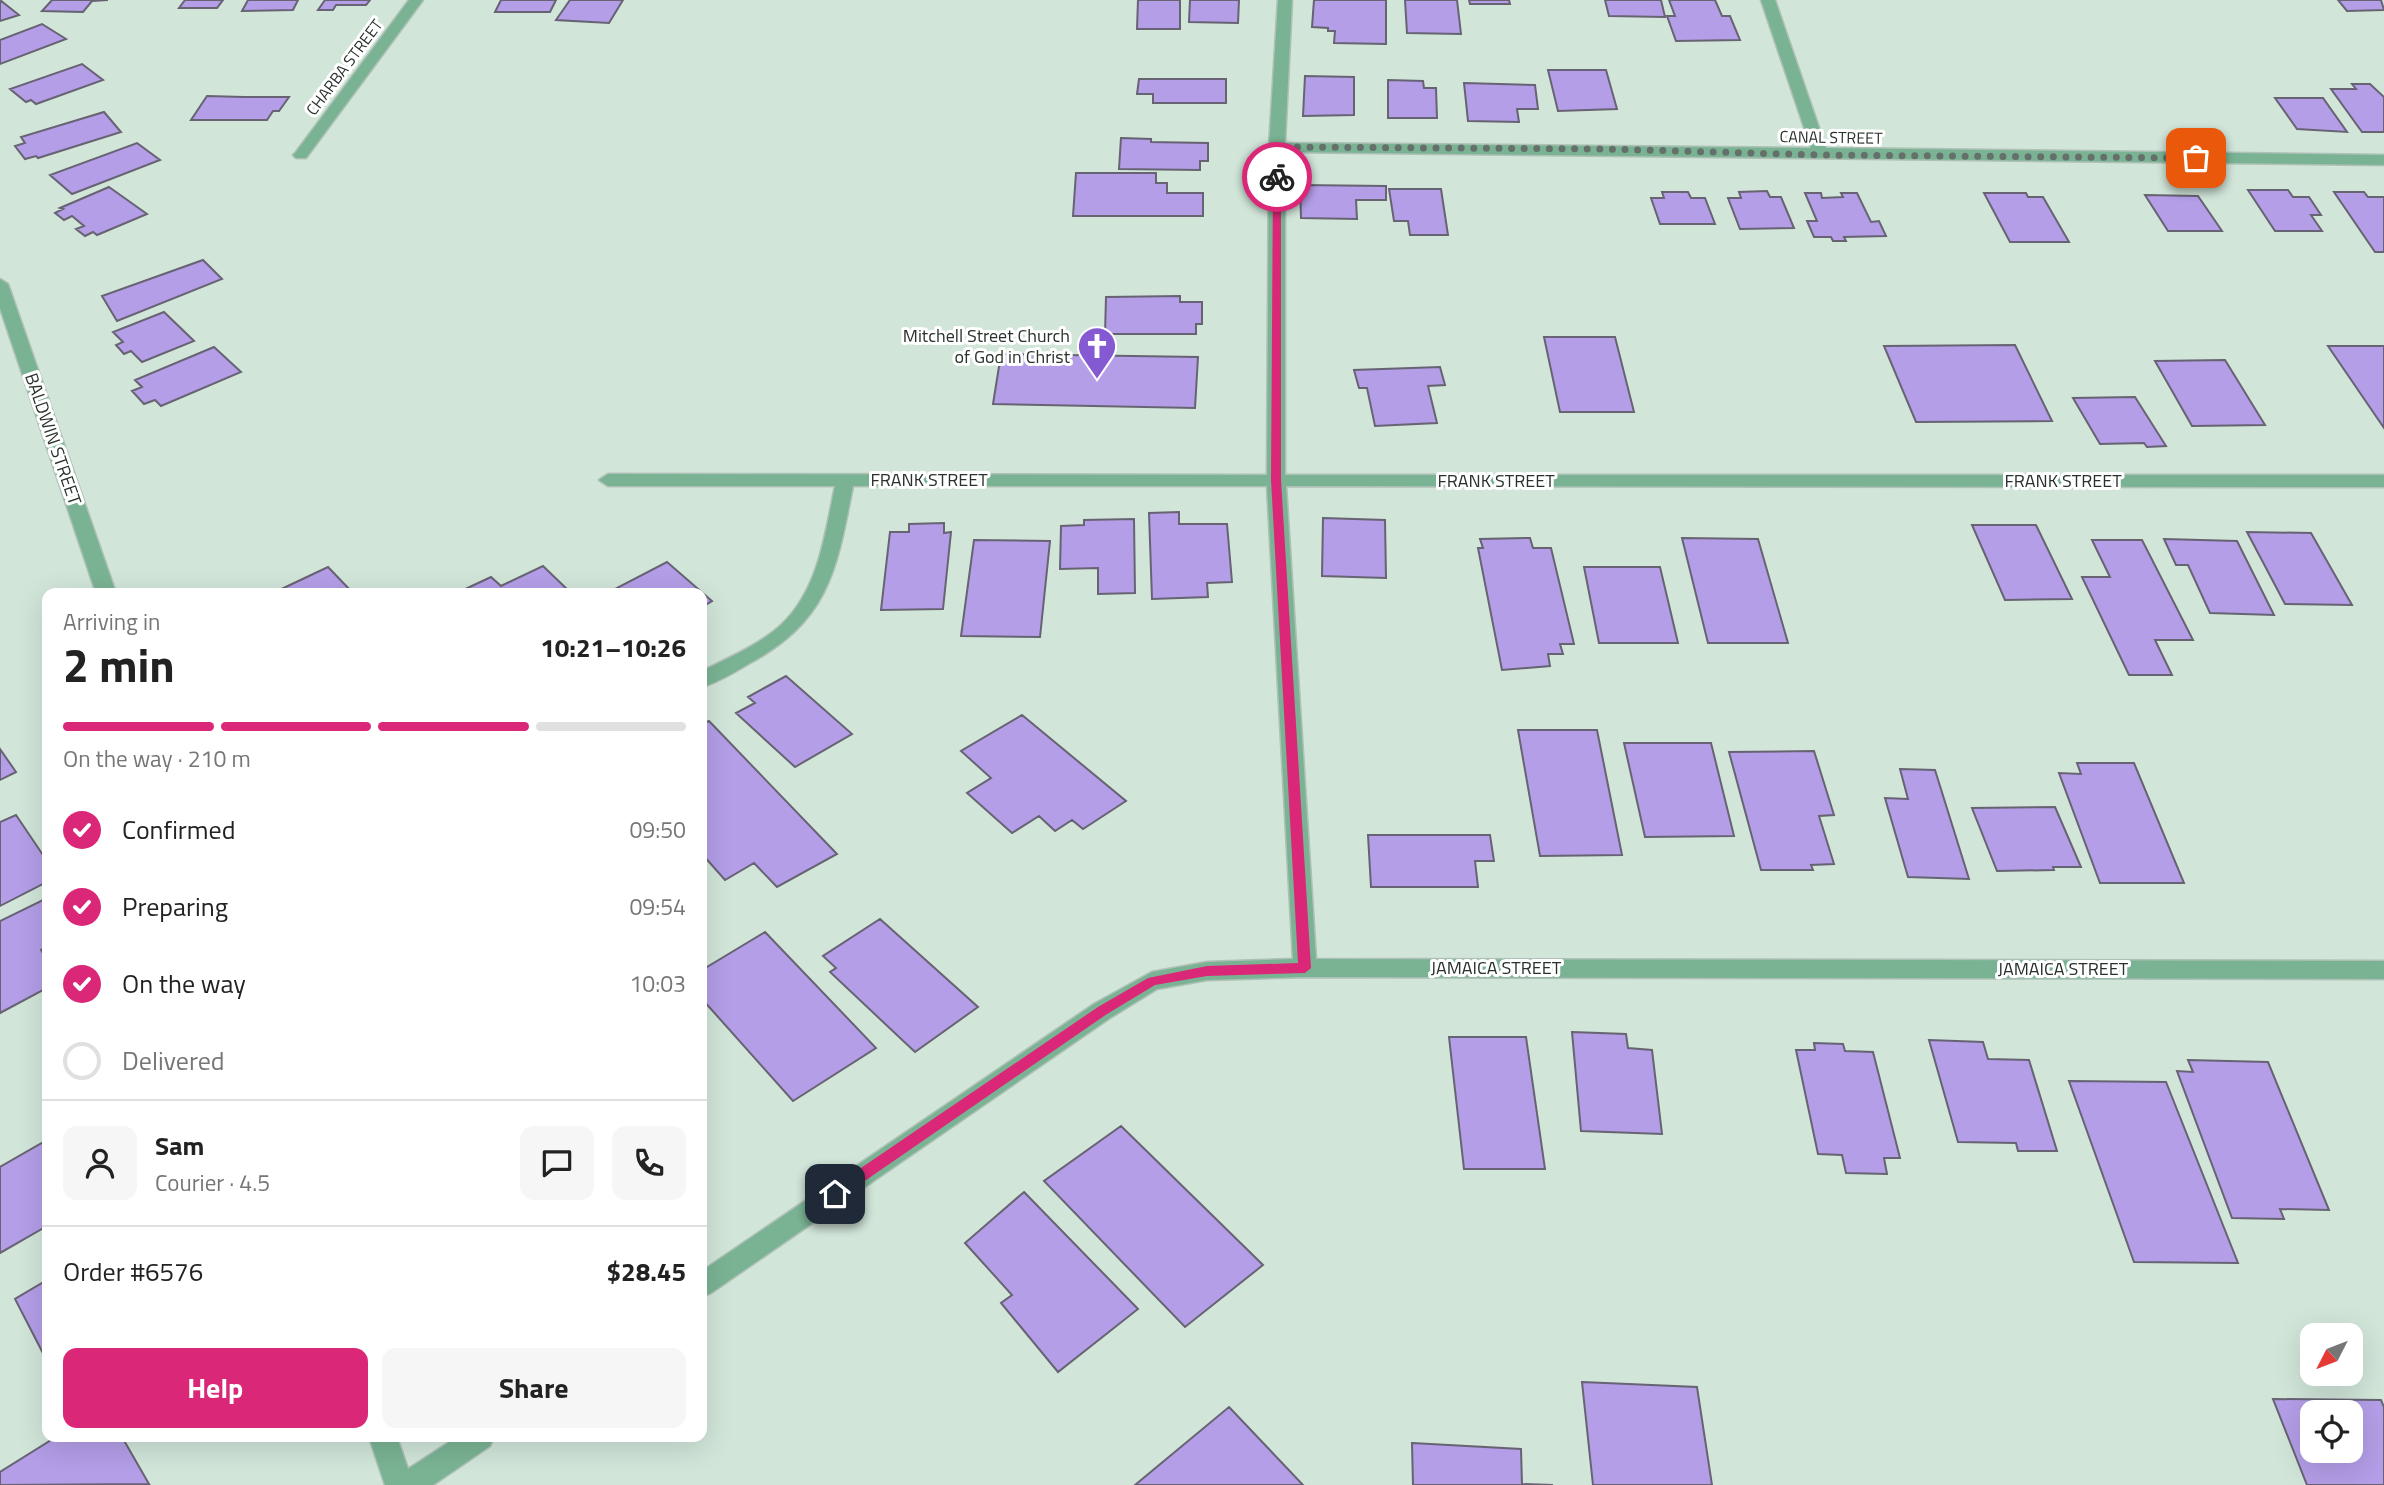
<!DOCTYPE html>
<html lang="en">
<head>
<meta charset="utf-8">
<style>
  :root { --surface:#fff; --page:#f6f6f6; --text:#222; --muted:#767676; --line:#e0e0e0; --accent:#db2777 }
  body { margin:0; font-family:"Titillium Web",sans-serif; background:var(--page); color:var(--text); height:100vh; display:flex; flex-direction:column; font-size:26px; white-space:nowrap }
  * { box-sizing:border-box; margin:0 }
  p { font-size:23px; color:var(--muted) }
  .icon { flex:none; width:38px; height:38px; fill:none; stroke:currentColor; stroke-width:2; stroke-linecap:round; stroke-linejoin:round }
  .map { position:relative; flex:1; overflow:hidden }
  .sheet { position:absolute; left:42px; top:588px; width:665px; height:854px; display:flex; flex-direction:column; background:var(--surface); border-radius:14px; box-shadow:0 7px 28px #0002 }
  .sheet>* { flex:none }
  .needle { width:46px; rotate:228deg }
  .fabs { position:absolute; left:2300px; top:1323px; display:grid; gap:14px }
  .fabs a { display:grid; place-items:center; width:63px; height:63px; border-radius:14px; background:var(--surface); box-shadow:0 7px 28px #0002; font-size:35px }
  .pin { position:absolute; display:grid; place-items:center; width:60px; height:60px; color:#fff; margin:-30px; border-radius:14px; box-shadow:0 4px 10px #0006 }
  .courier { position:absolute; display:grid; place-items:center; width:70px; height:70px; margin:-35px; border:5px solid #db2777; border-radius:50%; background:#fff; color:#222; box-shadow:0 2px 9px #0007 }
  .head em { font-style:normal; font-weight:700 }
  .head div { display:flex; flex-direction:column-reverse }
  .head { display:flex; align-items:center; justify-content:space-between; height:119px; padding:0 21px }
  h1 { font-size:46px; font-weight:700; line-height:52px }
  .bar { display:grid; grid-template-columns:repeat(4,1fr); gap:10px 7px; align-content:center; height:84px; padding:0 21px }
  .bar i { height:9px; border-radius:5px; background:var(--line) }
  .bar .on { background:var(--accent) }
  .bar p { grid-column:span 4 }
  .line { display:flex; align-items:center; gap:18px; padding:0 21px; border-top:2px solid var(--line) }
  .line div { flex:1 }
  .round { display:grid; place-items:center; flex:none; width:74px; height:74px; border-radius:14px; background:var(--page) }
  ol { padding:0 21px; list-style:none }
  li { display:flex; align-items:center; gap:21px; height:77px }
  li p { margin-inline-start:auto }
  li .icon { padding:7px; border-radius:50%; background:var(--accent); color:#fff; stroke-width:4 }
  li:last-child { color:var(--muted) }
  li i { width:38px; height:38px; border:4px solid var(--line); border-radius:50% }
  .primary-button { display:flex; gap:14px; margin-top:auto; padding:14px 21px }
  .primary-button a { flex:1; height:80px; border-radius:14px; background:var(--accent); color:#fff; font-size:28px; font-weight:700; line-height:80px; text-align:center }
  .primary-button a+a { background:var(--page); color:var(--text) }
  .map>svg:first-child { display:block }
  .building { fill:#b39ee7; stroke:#676373; stroke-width:2; fill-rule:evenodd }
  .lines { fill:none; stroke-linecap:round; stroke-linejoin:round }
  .street-casing { stroke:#afc1b6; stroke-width:3 }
  .street { fill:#7ab394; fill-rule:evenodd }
  .route { fill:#db2777 }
  .done { stroke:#647069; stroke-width:7; stroke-dasharray:0 12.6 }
  .labels { text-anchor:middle; stroke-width:6; stroke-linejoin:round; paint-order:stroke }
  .far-street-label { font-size:16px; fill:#29312c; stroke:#fff }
  .poi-label { font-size:18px; fill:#29312c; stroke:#fff; text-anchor:end }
  .street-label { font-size:18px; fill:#29312c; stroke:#fff }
</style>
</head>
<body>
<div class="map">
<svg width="2384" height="1485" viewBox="0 0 2384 1485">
  <rect width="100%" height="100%" fill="#d1e5d9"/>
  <path class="building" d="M 0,0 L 19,15 L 0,21 Z
    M 52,0 L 108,0 L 92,1 L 83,12 L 42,11 Z
    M 185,0 L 223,0 L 217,8 L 179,8 Z
    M 248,0 L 298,0 L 293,10 L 242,11 Z
    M 325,0 L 370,0 L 366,5 L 336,5 L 333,10 L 318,10 Z
    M 501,0 L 556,0 L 550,12 L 495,12 Z
    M 570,0 L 623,0 L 609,23 L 556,20 Z
    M 1138,0 L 1180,0 L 1180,29 L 1137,29 Z
    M 1190,0 L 1239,0 L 1238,23 L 1189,22 Z
    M 1314,0 L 1386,0 L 1386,44 L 1334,43 L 1335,31 L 1328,31 L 1328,28 L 1312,27 Z
    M 1405,0 L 1457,0 L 1461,34 L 1407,33 Z
    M 1469,0 L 1509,0 L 1510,4 L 1470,4 Z
    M 1605,0 L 1661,0 L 1665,17 L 1609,16 Z
    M 1669,0 L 1715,0 L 1722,16 L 1730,16 L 1740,40 L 1676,41 L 1667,16 L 1675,16 Z
    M 2338,0 L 2381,0 L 2384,10 L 2347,11 Z
    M 42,24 L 66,39 L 0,64 L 0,40 Z
    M 82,64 L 103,80 L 36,104 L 31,100 L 26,102 L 10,89 Z
    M 1548,70 L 1606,70 L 1617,109 L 1558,111 Z
    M 1305,76 L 1354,77 L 1354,115 L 1303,116 Z
    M 1139,79 L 1226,79 L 1226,103 L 1153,103 L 1153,94 L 1137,94 Z
    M 1388,80 L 1423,81 L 1424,88 L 1436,88 L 1437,118 L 1388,118 Z
    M 1464,83 L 1535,85 L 1538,109 L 1517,109 L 1519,122 L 1468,121 Z
    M 2352,84 L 2370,84 L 2384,97 L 2384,132 L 2362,132 L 2331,89 L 2356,89 Z
    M 207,96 L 244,97 L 289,97 L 279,111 L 273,111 L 267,120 L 191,120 Z
    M 2275,98 L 2323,98 L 2347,132 L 2297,129 Z
    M 104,112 L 121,132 L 38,158 L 36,156 L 25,159 L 15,146 L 25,143 L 21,137 Z
    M 1121,138 L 1151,139 L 1151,142 L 1208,143 L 1208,161 L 1200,161 L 1200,170 L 1119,169 Z
    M 137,143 L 160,160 L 72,194 L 50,175 Z
    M 1076,173 L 1156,173 L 1156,183 L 1167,183 L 1167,193 L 1203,193 L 1203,216 L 1073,216 Z
    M 1300,185 L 1386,186 L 1386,200 L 1356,200 L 1357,219 L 1301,218 Z
    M 109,187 L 147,214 L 97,235 L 93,232 L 85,236 L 76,229 L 84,226 L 72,216 L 64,220 L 55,213 L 63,209 L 60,208 Z
    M 1389,189 L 1441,189 L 1448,235 L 1410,235 L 1408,221 L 1394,221 Z
    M 2248,190 L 2288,190 L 2293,197 L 2309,197 L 2321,215 L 2311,215 L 2322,231 L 2275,231 Z
    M 1767,191 L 1770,197 L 1781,197 L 1794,228 L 1740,229 L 1728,198 L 1741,198 L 1739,192 Z
    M 1662,192 L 1688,192 L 1691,198 L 1705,198 L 1715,224 L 1660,224 L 1651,198 L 1664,198 Z
    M 2334,192 L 2364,192 L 2368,197 L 2384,197 L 2384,252 L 2375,252 Z
    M 1805,193 L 1821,193 L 1822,198 L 1843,197 L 1841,193 L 1857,193 L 1871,222 L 1879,221 L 1886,236 L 1844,237 L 1846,241 L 1833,241 L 1831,237 L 1814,237 L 1807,221 L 1817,221 Z
    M 1984,193 L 2026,193 L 2028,197 L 2043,197 L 2069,242 L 2010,242 Z
    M 2145,195 L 2198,196 L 2222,231 L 2168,231 Z
    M 203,260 L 222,279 L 117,321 L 102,296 Z
    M 1180,296 L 1180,302 L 1202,302 L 1202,324 L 1196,324 L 1196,334 L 1105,334 L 1106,297 Z
    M 164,312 L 194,341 L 142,362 L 131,351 L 124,354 L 116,345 L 123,342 L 113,332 Z
    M 1544,337 L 1615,337 L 1634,412 L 1560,412 Z
    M 2015,345 L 2052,421 L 1916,422 L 1884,346 Z
    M 2328,346 L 2384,346 L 2384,428 Z
    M 214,347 L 241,372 L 161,406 L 155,400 L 144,404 L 132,391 L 142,387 L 135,380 Z
    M 1001,354 L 1198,357 L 1195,408 L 993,404 Z
    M 2225,360 L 2265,425 L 2192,426 L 2155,361 Z
    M 1440,367 L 1445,385 L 1428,386 L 1437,423 L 1375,426 L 1367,388 L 1359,388 L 1354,370 Z
    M 2135,397 L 2166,446 L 2147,447 L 2144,443 L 2100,444 L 2073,398 Z
    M 1179,512 L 1179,524 L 1227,524 L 1232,582 L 1207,583 L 1208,597 L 1152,599 L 1149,513 Z
    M 1323,518 L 1385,520 L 1386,578 L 1322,576 Z
    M 1134,519 L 1135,593 L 1098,594 L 1098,568 L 1060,569 L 1061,526 L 1084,525 L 1084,520 Z
    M 944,523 L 944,533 L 951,532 L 943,609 L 881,610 L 890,532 L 909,532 L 909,524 Z
    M 1972,525 L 2036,525 L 2072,599 L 2005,600 Z
    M 2247,532 L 2311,533 L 2352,605 L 2285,604 Z
    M 1530,538 L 1533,548 L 1551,548 L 1574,644 L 1560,644 L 1563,654 L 1548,654 L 1550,666 L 1502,670 L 1478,548 L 1483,548 L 1480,539 Z
    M 1682,538 L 1758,539 L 1788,643 L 1708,643 Z
    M 2164,539 L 2237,541 L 2274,615 L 2210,613 L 2188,565 L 2176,565 Z
    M 974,540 L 1050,541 L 1040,637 L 961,636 Z
    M 2092,540 L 2142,540 L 2193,640 L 2155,640 L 2172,675 L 2129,675 L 2082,577 L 2110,577 Z
    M 667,562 L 712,601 L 702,607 L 702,593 L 614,593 L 611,591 Z
    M 543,566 L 571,593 L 459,592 L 491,577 L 501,586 Z
    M 328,567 L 353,593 L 273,593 Z
    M 1584,567 L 1660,567 L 1678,643 L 1599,643 Z
    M 786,676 L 852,734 L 795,767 L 736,713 L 755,703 L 748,697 Z
    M 1022,715 L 1126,801 L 1083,829 L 1072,820 L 1055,831 L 1039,816 L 1012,833 L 967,793 L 991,778 L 961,751 Z
    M 709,721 L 837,854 L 777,887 L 754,863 L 725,880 L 702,854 L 702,724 Z
    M 1518,730 L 1597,730 L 1622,855 L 1540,856 Z
    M 1624,743 L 1711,743 L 1734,836 L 1645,837 Z
    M 0,749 L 16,772 L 0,780 Z
    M 1814,751 L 1834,815 L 1819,816 L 1834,864 L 1811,865 L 1813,870 L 1761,870 L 1729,752 Z
    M 2077,763 L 2134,763 L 2184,883 L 2100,883 L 2059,773 L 2081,774 Z
    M 1900,769 L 1935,770 L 1969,879 L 1908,877 L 1885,798 L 1908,799 Z
    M 2055,807 L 2081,867 L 2053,867 L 2054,870 L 1997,871 L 1972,808 Z
    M 16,815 L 47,861 L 47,882 L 0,906 L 0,822 Z
    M 1368,835 L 1490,835 L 1494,861 L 1475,861 L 1478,887 L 1371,887 Z
    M 45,899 L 47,903 L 47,947 L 41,950 L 47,960 L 47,988 L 0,1013 L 0,921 Z
    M 880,919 L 978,1007 L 915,1052 L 830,972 L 836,968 L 823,956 Z
    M 765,932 L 876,1048 L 793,1101 L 702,999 L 702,970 Z
    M 1572,1032 L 1626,1034 L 1628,1048 L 1652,1050 L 1662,1134 L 1581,1131 Z
    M 1449,1037 L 1526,1037 L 1545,1169 L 1464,1169 Z
    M 1929,1040 L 1983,1042 L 1988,1059 L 2029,1060 L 2057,1151 L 2018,1151 L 2016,1143 L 1958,1142 Z
    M 1814,1043 L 1843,1044 L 1845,1051 L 1873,1052 L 1900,1158 L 1884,1158 L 1887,1174 L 1846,1173 L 1842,1155 L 1818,1154 L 1796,1050 L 1815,1050 Z
    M 2188,1060 L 2268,1062 L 2329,1210 L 2280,1209 L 2284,1219 L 2232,1218 L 2177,1071 L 2193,1072 Z
    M 2069,1081 L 2166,1082 L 2238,1263 L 2134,1262 Z
    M 1121,1126 L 1263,1265 L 1185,1327 L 1044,1181 Z
    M 47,1140 L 47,1226 L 0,1253 L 0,1167 Z
    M 1024,1192 L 1138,1309 L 1058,1372 L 1001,1303 L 1012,1295 L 965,1243 Z
    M 47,1280 L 47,1361 L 15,1299 Z
    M 1582,1382 L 1697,1387 L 1712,1485 L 1593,1485 Z
    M 2273,1399 L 2381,1400 L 2384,1407 L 2384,1485 L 2307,1485 ZM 2312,1412 L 2350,1412 L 2350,1451 L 2312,1451 Z
    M 1229,1407 L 1303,1485 L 1135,1485 Z
    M 56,1437 L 122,1437 L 149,1484 L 0,1485 L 0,1472 Z
    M 1412,1443 L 1521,1449 L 1522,1484 L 1553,1485 L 1413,1485 Z"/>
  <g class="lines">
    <g class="street-casing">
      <path id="street" d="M 409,0 L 423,0 L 306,158 L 296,158 L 293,155 L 296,152 Z
        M 1278,0 L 1292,0 L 1285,143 L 1811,148 L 1761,0 L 1775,0 L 1826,148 L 2384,155 L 2384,165 L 1285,152 L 1285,475 L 2384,475 L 2384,487 L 1286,486 L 1316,959 L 2384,961 L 2384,979 L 1305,977 L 1207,980 L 1157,989 L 1110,1018 L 711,1293 L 702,1297 L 702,1271 L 1094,1004 L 1152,972 L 1207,962 L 1293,959 L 1267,486 L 853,486 C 837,568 830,620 750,663 C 735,672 719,682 702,687 L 702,671 C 728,658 759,645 781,625 C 819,589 825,534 835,486 L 608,486 L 599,480 L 608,474 L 1267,475 L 1269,147 Z
        M 0,279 L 8,284 L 116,593 L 96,593 L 0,308 Z
        M 369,1437 L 397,1437 L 408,1469 L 457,1437 L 494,1437 L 490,1446 L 433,1485 L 385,1485 Z"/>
    </g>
    <use href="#street" class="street"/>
  </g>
  <path class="route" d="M 1277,174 L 1281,177 L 1281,480 L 1311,968 L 1305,973 L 1207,976 L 1155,985 L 1107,1014 L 840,1198 L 830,1198 L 830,1189 L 1098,1007 L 1148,978 L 1207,966 L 1298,963 L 1271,480 L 1273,177 Z"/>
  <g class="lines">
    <path class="done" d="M 1277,177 L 1277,147 L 1606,149 L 1821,155 L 2196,158"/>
  </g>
  <defs>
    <g id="church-pin" transform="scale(2.0125)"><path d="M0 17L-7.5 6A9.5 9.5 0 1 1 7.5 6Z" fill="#8559d2" stroke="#fff"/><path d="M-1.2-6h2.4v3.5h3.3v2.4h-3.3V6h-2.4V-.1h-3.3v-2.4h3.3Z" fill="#fff"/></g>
  </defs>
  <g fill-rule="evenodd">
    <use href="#church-pin" x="1097" y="346"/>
  </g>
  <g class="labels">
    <g class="far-street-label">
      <text transform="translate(344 67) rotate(-53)" y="6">CHARBA STREET</text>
      <text transform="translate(1831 137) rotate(1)" y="6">CANAL STREET</text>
    </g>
    <g class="poi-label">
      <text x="1070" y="342">Mitchell Street Church<tspan x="1070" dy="21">of God in Christ</tspan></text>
    </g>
    <g class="street-label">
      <text transform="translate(53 439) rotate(71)" y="6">BALDWIN STREET</text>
      <text x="929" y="486">FRANK STREET</text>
      <text x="1496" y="487">FRANK STREET</text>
      <text x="2063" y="487">FRANK STREET</text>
      <text x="1496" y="974">JAMAICA STREET</text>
      <text x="2063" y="975">JAMAICA STREET</text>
    </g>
  </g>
</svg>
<div class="fabs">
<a><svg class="needle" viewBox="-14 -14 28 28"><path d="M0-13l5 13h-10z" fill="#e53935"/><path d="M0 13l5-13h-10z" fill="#767676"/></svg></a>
<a><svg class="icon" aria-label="locate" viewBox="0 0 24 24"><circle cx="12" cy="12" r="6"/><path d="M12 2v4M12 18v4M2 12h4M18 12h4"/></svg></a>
</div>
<div class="pin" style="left:2196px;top:158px;background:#ea580c"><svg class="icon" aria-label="bag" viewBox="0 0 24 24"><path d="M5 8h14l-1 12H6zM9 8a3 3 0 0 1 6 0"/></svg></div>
<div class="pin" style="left:835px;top:1194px;background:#1f2937"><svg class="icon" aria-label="home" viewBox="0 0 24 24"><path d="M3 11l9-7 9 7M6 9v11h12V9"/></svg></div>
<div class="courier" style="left:1277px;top:177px"><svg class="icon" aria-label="bike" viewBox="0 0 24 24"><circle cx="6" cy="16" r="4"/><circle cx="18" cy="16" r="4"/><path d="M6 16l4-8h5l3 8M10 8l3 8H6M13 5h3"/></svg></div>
<section class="sheet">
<div class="head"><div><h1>2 min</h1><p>Arriving in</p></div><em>10:21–10:26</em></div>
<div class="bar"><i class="on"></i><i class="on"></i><i class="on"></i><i></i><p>On the way · 210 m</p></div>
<ol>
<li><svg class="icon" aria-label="check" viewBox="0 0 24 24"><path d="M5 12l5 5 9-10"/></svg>Confirmed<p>09:50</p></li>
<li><svg class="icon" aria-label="check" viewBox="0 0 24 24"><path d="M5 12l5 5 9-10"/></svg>Preparing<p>09:54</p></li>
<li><svg class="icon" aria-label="check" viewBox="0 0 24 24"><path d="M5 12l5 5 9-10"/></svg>On the way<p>10:03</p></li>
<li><i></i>Delivered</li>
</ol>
<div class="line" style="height:126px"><a class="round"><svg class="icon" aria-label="person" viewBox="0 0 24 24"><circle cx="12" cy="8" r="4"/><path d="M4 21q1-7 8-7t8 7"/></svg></a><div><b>Sam</b><p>Courier · 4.5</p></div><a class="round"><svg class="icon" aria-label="chat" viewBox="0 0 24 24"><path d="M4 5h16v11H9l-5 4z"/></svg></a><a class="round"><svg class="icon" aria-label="phone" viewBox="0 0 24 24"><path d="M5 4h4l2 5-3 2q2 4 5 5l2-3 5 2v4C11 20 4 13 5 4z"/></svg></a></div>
<div class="line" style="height:91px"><div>Order #6576</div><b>$28.45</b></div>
<div class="primary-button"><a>Help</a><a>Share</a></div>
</section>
</div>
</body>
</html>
